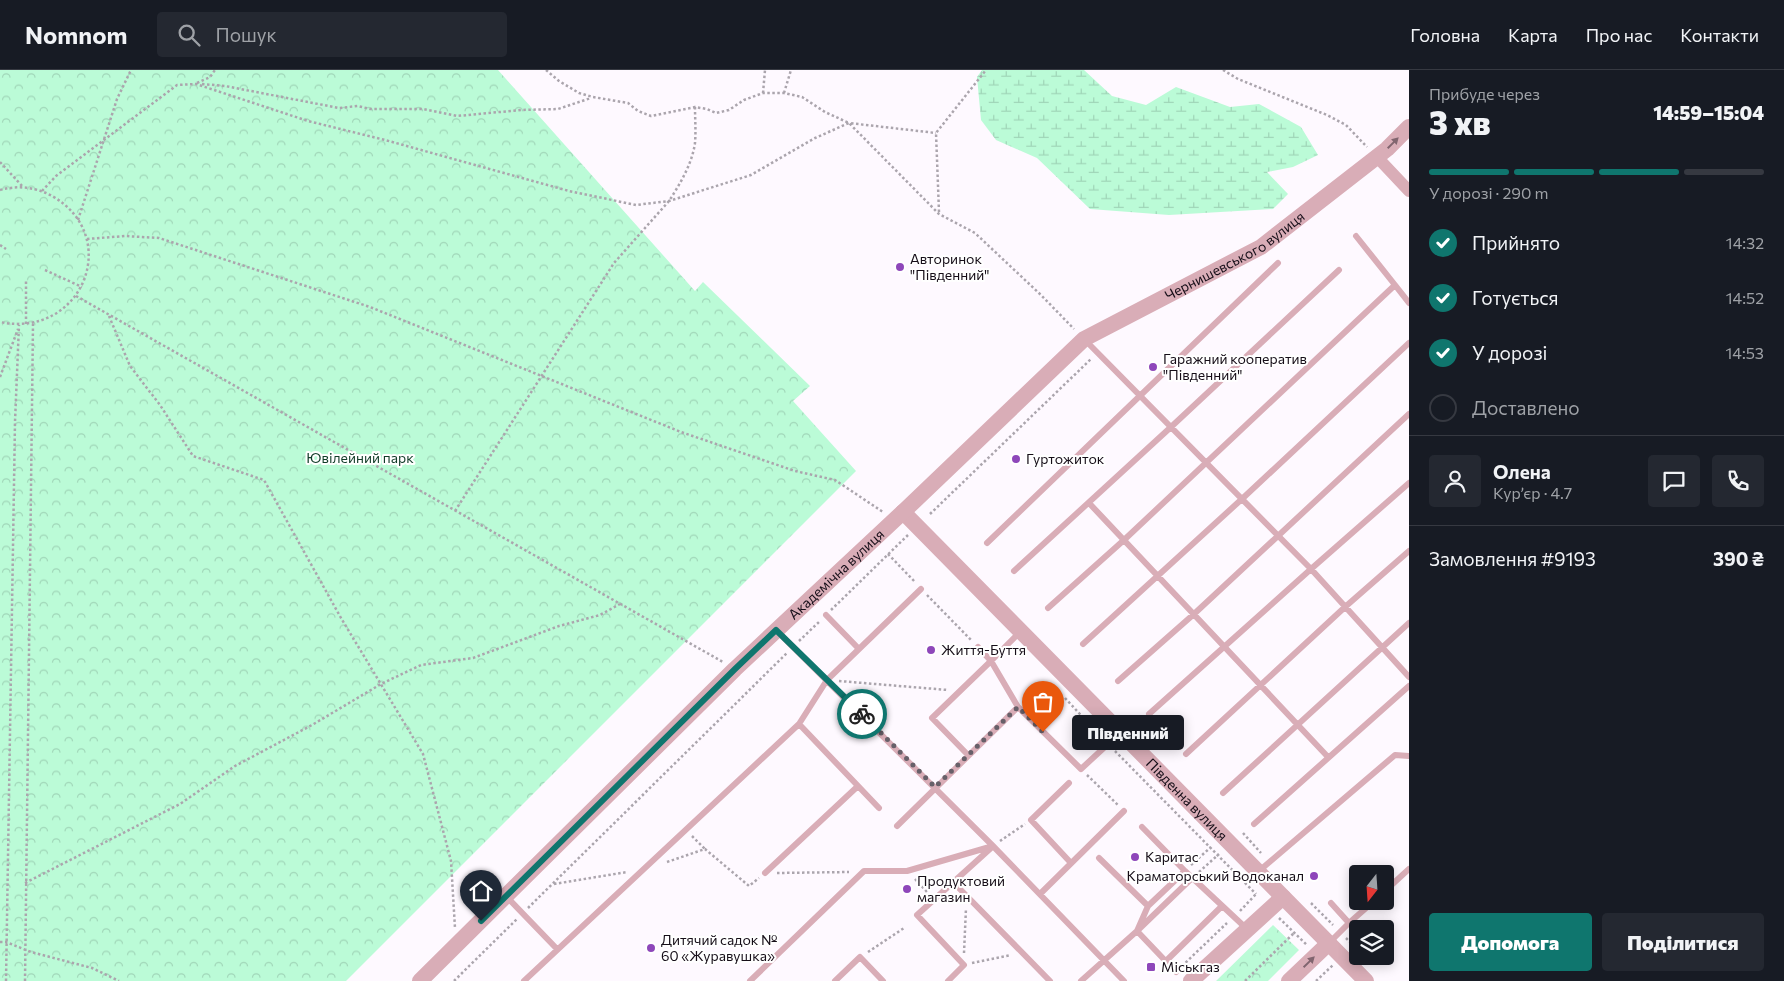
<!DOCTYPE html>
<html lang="uk">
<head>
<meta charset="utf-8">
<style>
  :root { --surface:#171b24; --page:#242831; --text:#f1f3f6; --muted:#9ea1a6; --line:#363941; --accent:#0f766e }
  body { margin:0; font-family:Commissioner,sans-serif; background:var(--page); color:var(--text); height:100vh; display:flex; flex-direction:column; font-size:19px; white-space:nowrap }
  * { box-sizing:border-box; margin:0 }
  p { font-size:16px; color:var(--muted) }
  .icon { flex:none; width:28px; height:28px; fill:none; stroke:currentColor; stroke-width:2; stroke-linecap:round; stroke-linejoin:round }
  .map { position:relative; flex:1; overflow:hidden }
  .drawer { display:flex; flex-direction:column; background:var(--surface); width:375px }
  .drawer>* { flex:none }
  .needle { width:32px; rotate:197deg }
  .fabs { position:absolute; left:1349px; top:795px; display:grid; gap:10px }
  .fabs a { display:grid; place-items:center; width:45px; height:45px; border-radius:5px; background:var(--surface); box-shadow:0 2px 12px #0003; font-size:25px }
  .pin { position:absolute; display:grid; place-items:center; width:42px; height:42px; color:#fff; margin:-51px -21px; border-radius:50% 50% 50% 0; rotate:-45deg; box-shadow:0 0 5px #0007 }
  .pin .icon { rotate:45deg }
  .courier { position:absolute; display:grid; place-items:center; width:50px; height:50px; margin:-25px; border:4px solid #0f766e; border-radius:50%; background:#fff; color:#222; box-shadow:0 1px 6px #0007 }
  .bubble { position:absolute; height:35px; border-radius:5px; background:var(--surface); box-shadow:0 2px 12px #0003; font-size:16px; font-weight:800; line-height:35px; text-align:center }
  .summary em { font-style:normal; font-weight:800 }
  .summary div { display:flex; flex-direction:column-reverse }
  .summary { display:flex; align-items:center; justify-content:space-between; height:85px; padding:0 20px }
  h1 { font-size:32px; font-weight:800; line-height:38px }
  .bar { display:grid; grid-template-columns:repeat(4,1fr); gap:8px 5px; align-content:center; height:60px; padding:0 20px }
  .bar i { height:6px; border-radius:4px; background:var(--line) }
  .bar .selected { background:var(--accent) }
  .bar p { grid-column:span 4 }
  .line { display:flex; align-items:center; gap:12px; padding:0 20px; border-top:1px solid var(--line) }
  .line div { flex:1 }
  .round { display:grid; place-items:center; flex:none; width:52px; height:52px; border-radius:5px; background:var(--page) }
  ol { padding:0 20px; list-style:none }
  li { display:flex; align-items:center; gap:15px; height:55px }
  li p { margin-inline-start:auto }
  li .icon { padding:5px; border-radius:50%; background:var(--accent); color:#fff; stroke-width:4 }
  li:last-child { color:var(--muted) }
  li i { width:28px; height:28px; border:2px solid var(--line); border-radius:50% }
  .cta { display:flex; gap:10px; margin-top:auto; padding:10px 20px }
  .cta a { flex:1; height:58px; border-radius:5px; background:var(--accent); color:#fff; font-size:20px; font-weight:800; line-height:58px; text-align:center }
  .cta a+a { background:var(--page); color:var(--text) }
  header { display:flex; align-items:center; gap:30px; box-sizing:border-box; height:70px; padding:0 25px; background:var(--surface); border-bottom:1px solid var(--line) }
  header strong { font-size:24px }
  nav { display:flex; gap:28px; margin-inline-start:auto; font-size:18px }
  .search { width:350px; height:45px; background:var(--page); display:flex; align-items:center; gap:12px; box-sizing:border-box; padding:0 18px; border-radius:5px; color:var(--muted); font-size:19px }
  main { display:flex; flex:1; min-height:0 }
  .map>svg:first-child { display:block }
  .wetland { fill:url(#wetland-marsh) }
  .park { fill:url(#park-crowns) }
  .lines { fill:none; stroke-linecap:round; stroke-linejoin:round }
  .path { stroke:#aba5ad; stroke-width:2.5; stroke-dasharray:2.5 2.5; stroke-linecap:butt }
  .service { stroke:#d9adb7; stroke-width:6 }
  .minor { stroke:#d9adb7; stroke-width:12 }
  .tertiary { stroke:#d9adb7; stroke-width:16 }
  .oneway { fill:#81656f }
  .done { stroke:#676069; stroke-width:5; stroke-dasharray:0 9 }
  .route { stroke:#0f766e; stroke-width:6 }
  .poi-dot { fill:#8e47ba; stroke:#fff; stroke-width:2 }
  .labels { text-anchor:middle; stroke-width:4; stroke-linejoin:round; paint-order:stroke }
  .street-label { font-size:14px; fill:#160e18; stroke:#fff }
  .poi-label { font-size:14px; fill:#160e18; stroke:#fff; text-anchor:start }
  .park-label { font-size:14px; fill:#113c28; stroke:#fff }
</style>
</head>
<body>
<header>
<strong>Nomnom</strong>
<div class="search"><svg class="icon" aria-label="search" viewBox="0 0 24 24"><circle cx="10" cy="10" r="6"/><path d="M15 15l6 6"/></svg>Пошук</div>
<nav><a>Головна</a><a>Карта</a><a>Про нас</a><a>Контакти</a></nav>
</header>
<main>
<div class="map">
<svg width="1409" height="911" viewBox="0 0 1409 911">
  <defs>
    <pattern id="wetland-marsh" width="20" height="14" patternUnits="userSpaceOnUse" patternTransform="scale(1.25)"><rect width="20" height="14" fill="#bbfbd7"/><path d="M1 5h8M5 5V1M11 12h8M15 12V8" fill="none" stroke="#a0d6b8"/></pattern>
    <pattern id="park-crowns" width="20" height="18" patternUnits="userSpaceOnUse" patternTransform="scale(1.25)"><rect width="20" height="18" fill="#bbfbd7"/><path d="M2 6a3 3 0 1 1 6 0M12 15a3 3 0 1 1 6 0" fill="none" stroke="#a0d6b8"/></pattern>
  </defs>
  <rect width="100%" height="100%" fill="#fef9ff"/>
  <path class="wetland" d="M 982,0 L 1084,0 L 1112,26 L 1146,35 L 1176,17 L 1230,37 L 1259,34 L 1301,57 L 1318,85 L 1293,97 L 1267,102 L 1288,124 L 1273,139 L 1169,145 L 1090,139 L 1037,88 L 996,70 L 981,50 L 977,7 Z"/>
  <path class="park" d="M 0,0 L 498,0 L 695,221 L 703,212 L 810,316 L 793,331 L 856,401 L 346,911 L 0,911 Z
    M 1273,855 L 1299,880 L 1268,911 L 1216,911 Z"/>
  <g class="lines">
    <path class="path" d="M 546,0 L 559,11 L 579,23 L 593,27 L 628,33 L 638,41 L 651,46 L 695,37 L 707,39 L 716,43 L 729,40 L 744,30 L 763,23 L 784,23 L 802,27 L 825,42 L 849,53 L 939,144 L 975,163 L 1041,225 L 1074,259
      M 1223,0 L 1238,9 L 1327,45 L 1346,55 L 1367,77
      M 197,13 L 210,7 L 215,0
      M 202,14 L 225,16 L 339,38 L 358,36 L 370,39 L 423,39 L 457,46 L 521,40 L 558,39 L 591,28
      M 763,23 L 765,0
      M 784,23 L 791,0
      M 0,92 L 23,117
      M 0,120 C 17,115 36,117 52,126 C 123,166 83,269 0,252
      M 42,121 L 56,106 L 177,15 L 196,14 L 308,51 L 385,70 L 569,121 L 636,135 L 669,131 L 751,105 L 815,68 L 849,53 L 936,63
      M 939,142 L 936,63 L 986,0
      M 78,150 L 117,29 L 131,0
      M 87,169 L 125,166 L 159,168 L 370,237 L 681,362 L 795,401 L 835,410 L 883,442
      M 0,175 L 6,179
      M 45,200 L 82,217
      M 76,226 L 723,592
      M 109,246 L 130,296 L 160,335 L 193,386 L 264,410 L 341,548 L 423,684 L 451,791 L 455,858
      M 26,254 L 26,210
      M 0,307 L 18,259
      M 455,441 L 614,193 L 669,131 C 680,114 692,94 695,73 C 696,61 695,49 695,37
      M 930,444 L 1091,289
      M 888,484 L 915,512
      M 927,525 L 972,571
      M 831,540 L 908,465
      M 799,571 L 820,551
      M 839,611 L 948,620
      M 1065,628 L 1102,668
      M 1115,681 L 1256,824
      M 1087,705 L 1119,736
      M 1243,763 L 1261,783
      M 692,766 L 705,779
      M 1000,771 L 1025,754
      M 667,792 L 705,779 L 749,816 L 759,808
      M 1191,795 L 1211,777
      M 1199,802 L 1219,784
      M 777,803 L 849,802
      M 915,809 L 928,823
      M 25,813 L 180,734 L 235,696 L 312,655 L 381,614 L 421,595 L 473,588 L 559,556 L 600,545 L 620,534
      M 554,814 L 627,802
      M 1311,833 L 1333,855
      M 528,838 L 788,582
      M 1240,841 L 1257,823
      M 1279,848 L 1307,875
      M 1346,868 L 1353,875 L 1352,876
      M 0,872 L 6,872 L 31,882 L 92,898 L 119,911
      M 868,882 L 904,858
      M 964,883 L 966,838
      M 972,893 L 1011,885
      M 1182,896 L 1227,853
      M 6,911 L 15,352 L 19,255
      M 25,911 L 33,254
      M 454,911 L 517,849
      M 1245,911 L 1294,863
      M 1316,911 L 1333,895"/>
    <path class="service" d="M 1395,215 L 1409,233
      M 1084,269 L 1311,499 L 1409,607
      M 1089,433 L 1328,687
      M 987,473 L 1278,193
      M 1014,501 L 1171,357 L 1339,200
      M 1048,538 L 1124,470 L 1395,215 L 1356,166
      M 826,545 L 859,579
      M 777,561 L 993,776 L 1124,911
      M 1083,574 L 1243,428 L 1409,273
      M 978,577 L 991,591 L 1021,561
      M 1118,611 L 1194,544 L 1409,344
      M 1149,644 L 1311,499 L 1409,413
      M 1186,684 L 1345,537 L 1409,481
      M 968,685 L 932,648 L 991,591 L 1018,637 L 1081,699 L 1120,663
      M 1069,713 L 1031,750 L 1071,793
      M 1223,723 L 1409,553
      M 879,738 L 799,654 L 827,610 L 921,519
      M 1254,754 L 1409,616
      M 897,756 L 1018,637
      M 1142,757 L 1185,801 L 1247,859
      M 1099,788 L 1148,836 L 1185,801
      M 1259,801 L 1395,685 L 1409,686
      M 765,803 L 858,716
      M 953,812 L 1050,911
      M 1385,821 L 1409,799
      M 1040,824 L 1124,741
      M 506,826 L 557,879
      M 1349,853 L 1374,831
      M 1330,872 L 1349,853 L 1331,833
      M 1166,891 L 1222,836
      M 1176,902 L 1137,861 L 1192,808
      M 524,911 L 799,654
      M 750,911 L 864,801 L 907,801 L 993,776
      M 835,911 L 860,887 L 883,911
      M 948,911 L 964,895 L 917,845 L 991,778
      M 1081,911 L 1137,861 L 1148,836"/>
    <path class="minor" d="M 1377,87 L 1409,121"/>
    <g class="tertiary">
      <path id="s1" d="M 903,442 L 1366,911"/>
      <path id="s2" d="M 420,911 L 735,599 L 903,442 L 1084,269 L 1261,177 L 1387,79 L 1409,57"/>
      <path d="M 1191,911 L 1283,827"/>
      <path d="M 1289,911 L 1329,873"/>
    </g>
  </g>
  <defs><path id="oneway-solid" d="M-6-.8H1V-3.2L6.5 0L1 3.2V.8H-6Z" transform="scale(1.25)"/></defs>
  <g class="oneway">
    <use href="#oneway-solid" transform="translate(1393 73) rotate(-45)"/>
    <use href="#oneway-solid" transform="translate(1309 892) rotate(-44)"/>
  </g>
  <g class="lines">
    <path class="done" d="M 862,644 L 935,717 L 1018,637 L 1043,662"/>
    <path class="route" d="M 481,851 L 735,599 L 776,560 L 862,644"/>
  </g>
  <g class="poi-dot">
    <circle cx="900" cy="197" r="5"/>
    <circle cx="1153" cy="297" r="5"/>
    <circle cx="1016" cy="389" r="5"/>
    <circle cx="931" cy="580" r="5"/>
    <circle cx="1135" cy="787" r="5"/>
    <circle cx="1314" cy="806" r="5"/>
    <circle cx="907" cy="819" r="5"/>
    <circle cx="651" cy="878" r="5"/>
    <rect x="1146" y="892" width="10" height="10" rx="2.5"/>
  </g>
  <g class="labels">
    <g class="street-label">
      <text dy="5" stroke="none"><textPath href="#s2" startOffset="1096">Чернишевського вулиця</textPath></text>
      <text dy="5" stroke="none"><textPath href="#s2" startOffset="582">Академічна вулиця</textPath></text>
      <text dy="5" stroke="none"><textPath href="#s1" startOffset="404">Південна вулиця</textPath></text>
    </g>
    <g class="poi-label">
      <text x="910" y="194">Авторинок<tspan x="910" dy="16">"Південний"</tspan></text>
      <text x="1163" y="294">Гаражний кооператив<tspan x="1163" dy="16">"Південний"</tspan></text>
      <text x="1026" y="394">Гуртожиток</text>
      <text x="941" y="585">Життя-Буття</text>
      <text x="1145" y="792">Каритас</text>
      <text x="1304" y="811" text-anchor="end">Краматорський Водоканал</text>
      <text x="917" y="816">Продуктовий<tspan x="917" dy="16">магазин</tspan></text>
      <text x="661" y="875">Дитячий садок №<tspan x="661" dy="16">60 «Журавушка»</tspan></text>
      <text x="1161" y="902">Міськгаз</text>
    </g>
    <g class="park-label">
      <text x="360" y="393">Ювілейний парк</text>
    </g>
  </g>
</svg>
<div class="fabs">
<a><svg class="needle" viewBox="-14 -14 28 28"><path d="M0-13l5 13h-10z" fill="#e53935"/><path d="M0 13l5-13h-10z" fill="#9ea1a6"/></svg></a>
<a><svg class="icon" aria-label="layers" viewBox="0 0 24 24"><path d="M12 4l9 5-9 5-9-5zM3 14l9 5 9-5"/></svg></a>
</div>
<div class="pin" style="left:1043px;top:662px;background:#ea580c"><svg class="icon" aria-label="bag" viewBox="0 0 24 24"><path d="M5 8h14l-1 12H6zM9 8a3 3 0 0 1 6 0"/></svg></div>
<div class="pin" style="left:481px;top:851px;background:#1f2937"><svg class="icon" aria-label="home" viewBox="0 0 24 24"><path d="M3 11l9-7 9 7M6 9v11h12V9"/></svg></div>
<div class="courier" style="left:862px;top:644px"><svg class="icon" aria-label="bike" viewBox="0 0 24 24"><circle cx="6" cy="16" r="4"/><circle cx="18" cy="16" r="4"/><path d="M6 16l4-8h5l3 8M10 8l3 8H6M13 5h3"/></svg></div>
<div class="bubble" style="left:1072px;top:645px;width:112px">Південний</div>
</div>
<section class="drawer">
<div class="summary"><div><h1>3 хв</h1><p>Прибуде через</p></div><em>14:59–15:04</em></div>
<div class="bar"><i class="selected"></i><i class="selected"></i><i class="selected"></i><i></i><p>У дорозі · 290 m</p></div>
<ol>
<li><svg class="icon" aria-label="check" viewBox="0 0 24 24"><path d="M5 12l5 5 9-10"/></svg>Прийнято<p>14:32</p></li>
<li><svg class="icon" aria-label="check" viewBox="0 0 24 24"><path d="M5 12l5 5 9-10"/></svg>Готується<p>14:52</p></li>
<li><svg class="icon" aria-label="check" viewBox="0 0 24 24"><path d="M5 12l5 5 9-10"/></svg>У дорозі<p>14:53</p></li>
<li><i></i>Доставлено</li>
</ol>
<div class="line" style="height:90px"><a class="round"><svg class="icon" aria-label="person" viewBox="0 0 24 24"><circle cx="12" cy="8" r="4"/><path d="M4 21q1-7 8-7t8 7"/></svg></a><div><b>Олена</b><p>Кур’єр · 4.7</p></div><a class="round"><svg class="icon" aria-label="chat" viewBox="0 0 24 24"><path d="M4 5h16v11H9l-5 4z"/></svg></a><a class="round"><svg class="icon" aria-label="phone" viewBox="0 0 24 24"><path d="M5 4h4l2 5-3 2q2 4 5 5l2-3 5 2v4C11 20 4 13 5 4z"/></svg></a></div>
<div class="line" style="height:65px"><div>Замовлення #9193</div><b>390 ₴</b></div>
<div class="cta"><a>Допомога</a><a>Поділитися</a></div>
</section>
</main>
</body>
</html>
